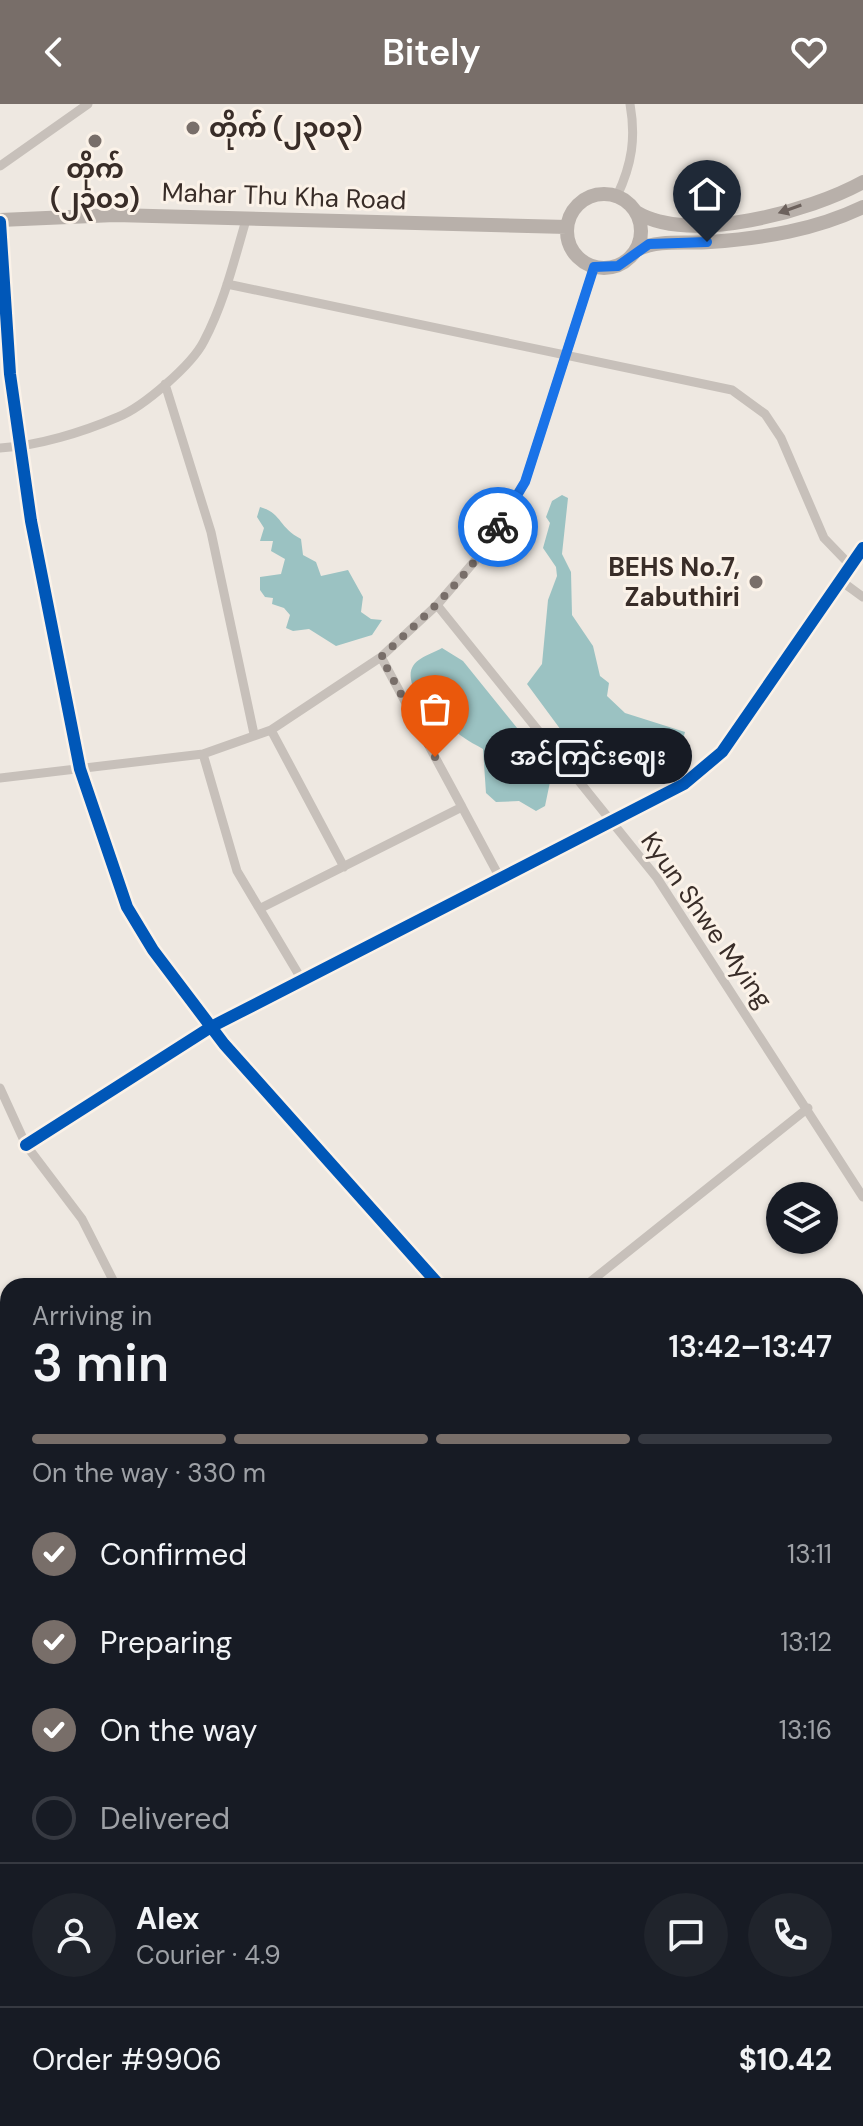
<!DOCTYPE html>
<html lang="en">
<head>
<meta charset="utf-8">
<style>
  :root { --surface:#171b24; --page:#20242c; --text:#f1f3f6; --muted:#9ea1a6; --line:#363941; --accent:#786e69 }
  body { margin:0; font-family:"DM Sans","Noto Sans Myanmar",sans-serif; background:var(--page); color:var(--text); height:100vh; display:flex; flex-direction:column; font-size:30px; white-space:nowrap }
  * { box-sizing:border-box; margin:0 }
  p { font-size:26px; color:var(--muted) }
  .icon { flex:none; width:44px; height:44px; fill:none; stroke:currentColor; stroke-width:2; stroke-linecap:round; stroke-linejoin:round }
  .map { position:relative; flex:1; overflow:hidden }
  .drawer { position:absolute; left:0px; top:1174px; width:864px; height:848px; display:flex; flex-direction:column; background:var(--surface); border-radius:24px 24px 0 0; box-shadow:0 2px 6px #0004 }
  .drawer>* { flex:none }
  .buttons { position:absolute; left:766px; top:1078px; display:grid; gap:16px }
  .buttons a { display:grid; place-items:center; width:72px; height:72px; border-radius:50%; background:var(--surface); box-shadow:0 2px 6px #0004; font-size:40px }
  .pin { position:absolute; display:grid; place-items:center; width:68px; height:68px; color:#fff; margin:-82px -34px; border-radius:50% 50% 50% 0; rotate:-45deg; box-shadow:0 0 8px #0007 }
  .pin .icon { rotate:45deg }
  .courier { position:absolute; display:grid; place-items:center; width:80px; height:80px; margin:-40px; border:6px solid #1a73e8; border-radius:50%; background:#fff; color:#222; box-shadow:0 2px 10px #0007 }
  .bubble { position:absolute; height:56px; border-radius:28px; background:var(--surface); box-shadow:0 2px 6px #0004; font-size:26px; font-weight:600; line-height:56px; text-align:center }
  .overview em { font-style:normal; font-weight:600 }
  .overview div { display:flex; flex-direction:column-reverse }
  .overview { display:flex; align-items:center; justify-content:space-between; height:136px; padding:0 32px }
  h1 { font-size:52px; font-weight:600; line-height:60px }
  .bar { display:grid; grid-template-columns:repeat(4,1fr); gap:12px 8px; align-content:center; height:96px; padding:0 32px }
  .bar i { height:10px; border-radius:6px; background:var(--line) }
  .bar .on { background:var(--accent) }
  .bar p { grid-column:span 4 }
  .line { display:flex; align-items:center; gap:20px; padding:0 32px; border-top:2px solid var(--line) }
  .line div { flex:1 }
  .round { display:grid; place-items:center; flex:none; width:84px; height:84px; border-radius:42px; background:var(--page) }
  ol { padding:0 32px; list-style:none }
  li { display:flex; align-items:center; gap:24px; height:88px }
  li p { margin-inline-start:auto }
  li .icon { padding:8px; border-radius:50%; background:var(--accent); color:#fff; stroke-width:4 }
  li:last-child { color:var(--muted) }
  li i { width:44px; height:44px; border:4px solid var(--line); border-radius:50% }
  header { display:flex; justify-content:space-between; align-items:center; height:104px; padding:0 32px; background:var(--accent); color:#fff; font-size:36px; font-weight:600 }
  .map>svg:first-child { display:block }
  .water { fill:#9bc2c2 }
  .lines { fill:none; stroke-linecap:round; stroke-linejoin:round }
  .street { stroke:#c7c0ba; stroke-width:9 }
  .secondary { stroke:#b8b0aa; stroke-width:14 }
  .cycleway-casing { stroke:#fbf2e8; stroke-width:17 }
  .cycleway { stroke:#0057b8; stroke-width:12 }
  .oneway { fill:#6c615c }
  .done { stroke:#786e69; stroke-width:8; stroke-dasharray:0 14.4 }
  .route { stroke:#1a73e8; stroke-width:10 }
  .poi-dot { fill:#786e69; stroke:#fbf2e8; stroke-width:3 }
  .labels { text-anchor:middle; stroke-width:6; stroke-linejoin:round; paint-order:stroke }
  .poi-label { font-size:26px; font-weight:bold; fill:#392d28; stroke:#fbf2e8; text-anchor:start }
  .street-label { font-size:26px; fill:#392d28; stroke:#fbf2e8 }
</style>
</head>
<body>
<header><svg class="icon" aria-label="back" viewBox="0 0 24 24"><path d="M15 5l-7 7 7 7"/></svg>Bitely<svg class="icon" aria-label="heart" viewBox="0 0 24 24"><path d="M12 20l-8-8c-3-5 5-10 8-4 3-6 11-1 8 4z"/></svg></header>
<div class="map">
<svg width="863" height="2022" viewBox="0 0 863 2022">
  <rect width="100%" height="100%" fill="#eee8e1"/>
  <path class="water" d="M 562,391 L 568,394 L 562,450 L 571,468 L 572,511 L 593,542 L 600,572 L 609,579 L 607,592 L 625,609 L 685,628 L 682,639 L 685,647 C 676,657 654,681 638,679 C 629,677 625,672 614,673 L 572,641 L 527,580 L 542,560 L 548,496 L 557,472 L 556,463 L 543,444 L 550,419 L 546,413 L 552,397 Z
    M 260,403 C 282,409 278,423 301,435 L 303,451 L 316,458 L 321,472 L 348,466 L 363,493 L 361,508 L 371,515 L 382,516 L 372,531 L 336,542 L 309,525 L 293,527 L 286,524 L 290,511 L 284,504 L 272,500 L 273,494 L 265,493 L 260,486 L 260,473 L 281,470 L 285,455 L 271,447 L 273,437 L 260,437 L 264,424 L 257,413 Z
    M 442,544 L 463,557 L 546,660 L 550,678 L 545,702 L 536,707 L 519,697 L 496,698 L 486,689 L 483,645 C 451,627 457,630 438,599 C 433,590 419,589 412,580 C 405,556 426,553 442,544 Z"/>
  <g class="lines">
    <path class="street" d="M 0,62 L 88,0
      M 617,92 C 632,60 636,34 630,0
      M 0,118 L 10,270 L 31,417 L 80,665 L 127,803 L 153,846 L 224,940 L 440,1182
      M 227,180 L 732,286 L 765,310 L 781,334 L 824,434 L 851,462
      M 165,280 L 211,428 L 254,630
      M 0,344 C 38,342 83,328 118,313 C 143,303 192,261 204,237 C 224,199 234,157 246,116
      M 841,477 L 863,493
      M 437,501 L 657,774 L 863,1093
      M 381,553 L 462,703
      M 271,626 L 344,763
      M 203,650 L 237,767 L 302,876
      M 0,674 L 203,650 L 271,626 L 381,553 L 437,501 L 485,445 L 525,378 L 594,163
      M 261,804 L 462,703 L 500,774
      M 0,984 L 26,1041 L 82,1115 L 116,1182
      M 26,1041 L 211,923 L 684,680 L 722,648 L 863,444
      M 585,1182 L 808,1004
      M 856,1597 L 863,1588
      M 202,2014 L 202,2022"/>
    <path class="secondary" d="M567 127a37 37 0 1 1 74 0a37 37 0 1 1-74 0Z
      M 636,108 C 690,141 811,107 863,78
      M 0,116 L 115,111 L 567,123
      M 636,146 C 661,135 684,140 710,138 C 764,134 815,126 863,103
      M 856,1789 L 863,1788
      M 0,1821 L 8,1821"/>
    <g class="cycleway-casing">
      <path id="cycleway" d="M 0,118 L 10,270 L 31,417 L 80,665 L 127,803 L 153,846 L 224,940 L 440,1182
        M 26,1041 L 211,923 L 684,680 L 722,648 L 863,444"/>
    </g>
    <use href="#cycleway" class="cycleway"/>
  </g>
  <defs><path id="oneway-solid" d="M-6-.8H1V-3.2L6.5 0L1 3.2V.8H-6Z" transform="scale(2)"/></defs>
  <use class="oneway" href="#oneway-solid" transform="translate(790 105) rotate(161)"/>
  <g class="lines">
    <path class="done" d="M 435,653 L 381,553 C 424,513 468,474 498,423"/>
    <path class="route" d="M 498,423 L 525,378 L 594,163 L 618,162 L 649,140 L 707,138"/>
  </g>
  <g class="poi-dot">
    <circle cx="193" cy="24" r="8"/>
    <circle cx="95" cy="37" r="8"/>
    <circle cx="756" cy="478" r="8"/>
  </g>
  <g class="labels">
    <g class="poi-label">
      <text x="209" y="33">တိုက် (၂၃၀၃)</text>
      <text x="95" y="74" text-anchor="middle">တိုက်<tspan x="95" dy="30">(၂၃၀၁)</tspan></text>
      <text x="740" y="472" text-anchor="end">BEHS No.7,<tspan x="740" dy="30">Zabuthiri</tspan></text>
    </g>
    <g class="street-label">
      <text transform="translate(284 92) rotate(2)" y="9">Mahar Thu Kha Road</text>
      <text transform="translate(707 816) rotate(55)" y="9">Kyun Shwe Mying</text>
    </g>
  </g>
</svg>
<div class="buttons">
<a><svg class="icon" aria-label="layers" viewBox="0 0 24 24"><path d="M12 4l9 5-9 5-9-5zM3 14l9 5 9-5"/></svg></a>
</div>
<div class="pin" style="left:435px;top:653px;background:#ea580c"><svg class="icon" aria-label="bag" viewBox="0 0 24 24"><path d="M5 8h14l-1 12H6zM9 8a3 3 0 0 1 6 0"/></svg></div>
<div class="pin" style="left:707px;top:138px;background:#1f2937"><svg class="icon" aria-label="home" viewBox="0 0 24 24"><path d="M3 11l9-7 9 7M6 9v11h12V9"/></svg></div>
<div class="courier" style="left:498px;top:423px"><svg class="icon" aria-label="bike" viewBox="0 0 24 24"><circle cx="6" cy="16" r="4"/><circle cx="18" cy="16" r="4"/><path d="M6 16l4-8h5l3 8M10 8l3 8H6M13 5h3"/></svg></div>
<div class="bubble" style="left:484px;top:624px;width:208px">အင်ကြင်းဈေး</div>
<section class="drawer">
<div class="overview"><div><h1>3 min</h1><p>Arriving in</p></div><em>13:42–13:47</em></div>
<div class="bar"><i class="on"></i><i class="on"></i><i class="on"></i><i></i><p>On the way · 330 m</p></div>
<ol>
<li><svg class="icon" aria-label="check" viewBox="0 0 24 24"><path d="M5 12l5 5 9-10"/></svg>Confirmed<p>13:11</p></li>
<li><svg class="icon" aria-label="check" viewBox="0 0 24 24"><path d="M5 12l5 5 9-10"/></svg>Preparing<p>13:12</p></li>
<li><svg class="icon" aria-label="check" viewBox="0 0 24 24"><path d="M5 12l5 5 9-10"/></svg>On the way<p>13:16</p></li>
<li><i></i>Delivered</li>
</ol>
<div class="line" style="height:144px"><a class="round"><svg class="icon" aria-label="person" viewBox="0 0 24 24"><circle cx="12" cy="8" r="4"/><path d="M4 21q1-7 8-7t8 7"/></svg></a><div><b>Alex</b><p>Courier · 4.9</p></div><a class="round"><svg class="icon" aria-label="chat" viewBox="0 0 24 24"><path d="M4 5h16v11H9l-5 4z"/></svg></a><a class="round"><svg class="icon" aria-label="phone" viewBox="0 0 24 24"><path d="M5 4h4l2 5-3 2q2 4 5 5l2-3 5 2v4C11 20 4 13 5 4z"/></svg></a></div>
<div class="line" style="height:104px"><div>Order #9906</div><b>$10.42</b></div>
</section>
</div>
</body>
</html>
